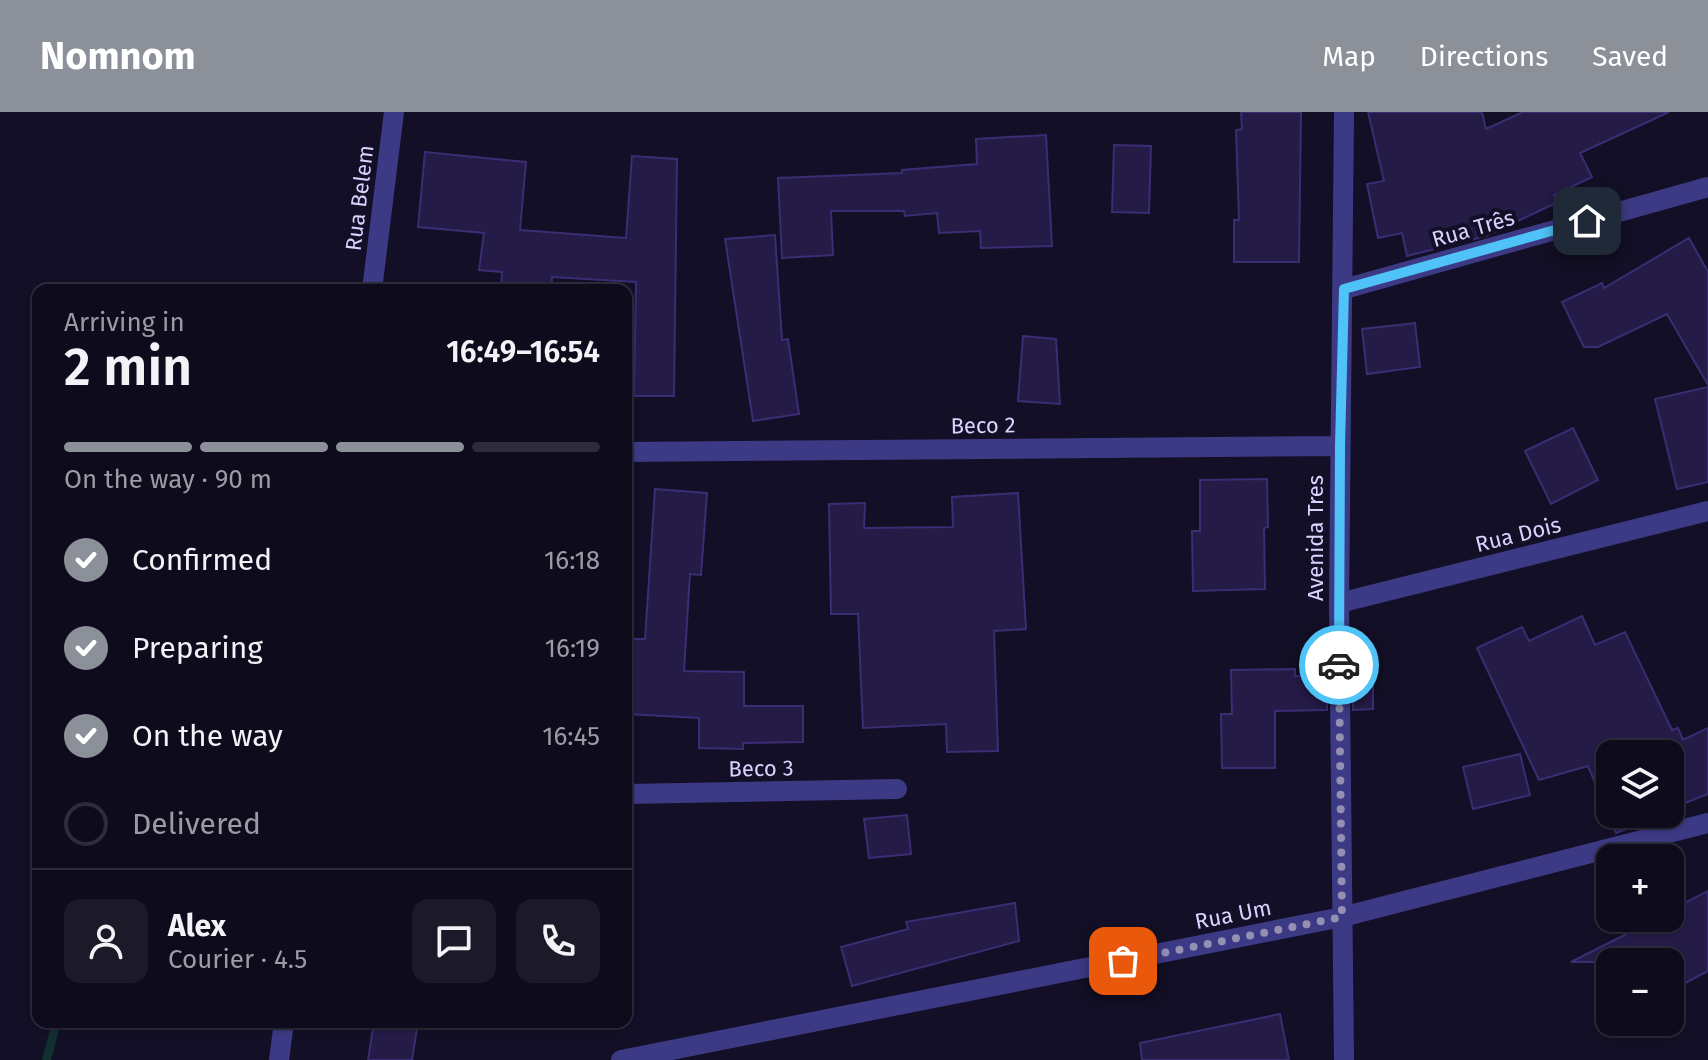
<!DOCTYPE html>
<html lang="en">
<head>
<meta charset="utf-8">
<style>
  :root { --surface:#0e0b1c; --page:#1c1929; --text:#f1f3f6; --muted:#9b9ba3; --line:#2e2b3b; --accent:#8c9099 }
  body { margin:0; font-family:"Fira Sans",sans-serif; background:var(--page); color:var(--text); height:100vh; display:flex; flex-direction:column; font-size:30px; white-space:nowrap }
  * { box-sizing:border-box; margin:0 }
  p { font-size:26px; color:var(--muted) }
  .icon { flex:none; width:44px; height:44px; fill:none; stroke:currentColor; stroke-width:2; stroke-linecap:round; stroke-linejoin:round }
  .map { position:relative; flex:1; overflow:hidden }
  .drawer { position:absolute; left:32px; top:172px; width:600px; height:744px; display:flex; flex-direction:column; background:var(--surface); border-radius:16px; box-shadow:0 2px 6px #0004,0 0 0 2px var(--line) }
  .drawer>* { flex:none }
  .tools { position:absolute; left:1596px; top:628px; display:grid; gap:16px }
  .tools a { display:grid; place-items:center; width:88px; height:88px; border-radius:16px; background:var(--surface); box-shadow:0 2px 6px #0004,0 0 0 2px var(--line); font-size:40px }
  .pin { position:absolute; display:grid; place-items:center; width:68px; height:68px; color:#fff; margin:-34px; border-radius:16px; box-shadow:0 4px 12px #0006 }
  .courier { position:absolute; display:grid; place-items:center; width:80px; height:80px; margin:-40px; border:6px solid #4fc3f7; border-radius:50%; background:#fff; color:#222; box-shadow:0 2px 10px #0007 }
  .head em { font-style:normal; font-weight:600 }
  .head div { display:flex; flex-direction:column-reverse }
  .head { display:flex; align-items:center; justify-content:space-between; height:136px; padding:0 32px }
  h1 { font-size:52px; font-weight:600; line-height:60px }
  .bar { display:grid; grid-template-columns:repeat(4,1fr); gap:12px 8px; align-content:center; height:96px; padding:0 32px }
  .bar i { height:10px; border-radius:6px; background:var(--line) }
  .bar .selected { background:var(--accent) }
  .bar p { grid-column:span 4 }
  .line { display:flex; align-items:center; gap:20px; padding:0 32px; border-top:2px solid var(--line) }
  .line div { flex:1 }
  .round { display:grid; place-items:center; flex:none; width:84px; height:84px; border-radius:16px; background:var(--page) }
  ol { padding:0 32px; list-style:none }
  li { display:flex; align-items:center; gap:24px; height:88px }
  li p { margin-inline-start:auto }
  li .icon { padding:8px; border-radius:50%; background:var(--accent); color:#fff; stroke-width:4 }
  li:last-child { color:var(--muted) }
  li i { width:44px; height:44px; border:4px solid var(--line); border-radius:50% }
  header { display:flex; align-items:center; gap:48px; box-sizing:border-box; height:112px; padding:0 40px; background:var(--accent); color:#fff }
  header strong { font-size:38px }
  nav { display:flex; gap:44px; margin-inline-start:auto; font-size:28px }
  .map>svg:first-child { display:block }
  .green { fill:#12302f }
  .building { fill:#241b47; stroke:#3b2d73; stroke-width:2 }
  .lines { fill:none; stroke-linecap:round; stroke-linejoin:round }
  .minor { stroke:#3d3a85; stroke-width:20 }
  .done { stroke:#948fb3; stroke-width:8; stroke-dasharray:0 14.4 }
  .route { stroke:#4fc3f7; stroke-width:10 }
  .labels { text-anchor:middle; stroke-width:8; stroke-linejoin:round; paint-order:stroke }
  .street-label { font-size:22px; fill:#d9d4ff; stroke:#130f26 }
</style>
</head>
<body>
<header>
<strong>Nomnom</strong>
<nav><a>Map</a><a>Directions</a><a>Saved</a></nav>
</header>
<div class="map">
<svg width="1708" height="948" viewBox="0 0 1708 948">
  <rect width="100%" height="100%" fill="#130f26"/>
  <path class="green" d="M 52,910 L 61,910 L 51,948 L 42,948 Z"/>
  <path class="building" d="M 1241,0 L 1301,0 L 1299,150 L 1234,150 L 1234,108 L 1239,108 L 1236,18 L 1242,17 Z
    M 1368,0 L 1482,0 L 1486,17 L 1523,0 L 1669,0 L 1580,41 L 1592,65 L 1554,83 L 1558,90 L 1486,124 L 1407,144 L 1402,121 L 1378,126 L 1367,72 L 1384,69 Z
    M 1046,23 L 1052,134 L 981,136 L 980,119 L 939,121 L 937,101 L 905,104 L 904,99 L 831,99 L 833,143 L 782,146 L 778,66 L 902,61 L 902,58 L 977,52 L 976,27 Z
    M 1114,33 L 1151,34 L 1149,101 L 1112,100 Z
    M 425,40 L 526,50 L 520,118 L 626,126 L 632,44 L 677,47 L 674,284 L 634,284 L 636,170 L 552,165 L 551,178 L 501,178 L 502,160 L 479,158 L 484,121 L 418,115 Z
    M 775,123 L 782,228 L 788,227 L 799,302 L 753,309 L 725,127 Z
    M 1689,126 L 1708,160 L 1708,273 L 1667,202 L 1598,235 L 1584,235 L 1562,190 L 1602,171 L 1604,176 Z
    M 1415,211 L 1420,255 L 1367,262 L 1362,217 Z
    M 1023,224 L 1056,227 L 1060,292 L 1018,289 Z
    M 1708,275 L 1708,370 L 1677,377 L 1655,287 Z
    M 1573,316 L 1598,368 L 1551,392 L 1525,339 Z
    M 1267,367 L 1268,415 L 1264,416 L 1265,477 L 1193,479 L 1192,419 L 1200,419 L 1200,368 Z
    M 655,377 L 707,381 L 701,463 L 690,462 L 684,559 L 744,560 L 744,594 L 803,594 L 803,630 L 743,631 L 743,637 L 699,636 L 699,606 L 628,602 L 632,527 L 645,527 Z
    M 1018,381 L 1026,517 L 994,519 L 998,639 L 947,640 L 946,612 L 863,616 L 858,502 L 831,502 L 829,392 L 865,391 L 864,416 L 953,415 L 952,385 Z
    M 1582,504 L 1595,533 L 1625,520 L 1672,618 L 1678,616 L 1683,628 L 1708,616 L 1708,682 L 1670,697 L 1670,642 L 1610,642 L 1610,702 L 1659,702 L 1660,705 L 1616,721 L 1588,654 L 1539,668 L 1477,536 L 1522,515 L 1529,529 Z
    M 1295,557 L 1295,564 L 1327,564 L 1327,598 L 1275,599 L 1275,656 L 1222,656 L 1221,602 L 1232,602 L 1231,558 Z
    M 1353,564 L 1373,564 L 1373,597 L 1353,598 Z
    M 1520,642 L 1530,683 L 1473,697 L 1463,655 Z
    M 907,703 L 911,742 L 869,746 L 864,707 Z
    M 1708,779 L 1708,859 L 1670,879 L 1670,850 L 1571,850 L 1658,806 L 1670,806 L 1670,798 Z
    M 1015,791 L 1019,829 L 852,874 L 841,835 L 908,817 L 906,810 Z
    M 1280,902 L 1289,948 L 1142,948 L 1140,931 Z
    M 374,910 L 418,910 L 412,948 L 368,948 Z"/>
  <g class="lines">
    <path class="minor" d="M 1344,0 L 1339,491 L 1344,948
      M 1344,177 L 1708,75
      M 372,178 L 394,0
      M 626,340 L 1340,334
      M 1339,491 L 1708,399
      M 626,682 L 897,677
      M 279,948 L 284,910
      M 621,948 L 1342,805 L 1708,711"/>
  </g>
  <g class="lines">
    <path class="done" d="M 1123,849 L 1342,805 L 1339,553"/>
    <path class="route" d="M 1339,553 L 1340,334 L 1344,177 L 1587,109"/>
  </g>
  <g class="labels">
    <g class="street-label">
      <text transform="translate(359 86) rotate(-83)" y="8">Rua Belem</text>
      <text transform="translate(1473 116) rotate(-16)" y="8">Rua Três</text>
      <text transform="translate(983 313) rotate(-1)" y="8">Beco 2</text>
      <text transform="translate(1518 422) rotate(-14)" y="8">Rua Dois</text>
      <text transform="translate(1315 426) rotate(-90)" y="8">Avenida Tres</text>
      <text transform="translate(761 656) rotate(-1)" y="8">Beco 3</text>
      <text transform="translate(1233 802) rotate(-11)" y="8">Rua Um</text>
    </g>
  </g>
</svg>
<div class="tools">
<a><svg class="icon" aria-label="layers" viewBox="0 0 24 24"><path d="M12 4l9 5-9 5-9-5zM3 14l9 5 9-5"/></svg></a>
<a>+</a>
<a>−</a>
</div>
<div class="pin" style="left:1123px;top:849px;background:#ea580c"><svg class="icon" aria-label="bag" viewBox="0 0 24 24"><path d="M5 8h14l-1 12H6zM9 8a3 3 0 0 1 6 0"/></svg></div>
<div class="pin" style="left:1587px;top:109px;background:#1f2937"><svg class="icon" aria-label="home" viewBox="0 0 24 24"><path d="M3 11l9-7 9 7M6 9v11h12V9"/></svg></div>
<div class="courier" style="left:1339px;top:553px"><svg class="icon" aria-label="car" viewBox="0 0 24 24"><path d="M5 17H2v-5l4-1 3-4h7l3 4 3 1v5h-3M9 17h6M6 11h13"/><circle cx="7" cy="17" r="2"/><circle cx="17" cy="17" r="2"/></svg></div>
<section class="drawer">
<div class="head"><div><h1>2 min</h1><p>Arriving in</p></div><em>16:49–16:54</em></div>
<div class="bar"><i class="selected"></i><i class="selected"></i><i class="selected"></i><i></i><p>On the way · 90 m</p></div>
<ol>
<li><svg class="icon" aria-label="check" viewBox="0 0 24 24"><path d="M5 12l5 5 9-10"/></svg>Confirmed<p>16:18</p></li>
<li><svg class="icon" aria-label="check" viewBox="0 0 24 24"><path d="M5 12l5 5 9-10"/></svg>Preparing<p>16:19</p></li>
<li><svg class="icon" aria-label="check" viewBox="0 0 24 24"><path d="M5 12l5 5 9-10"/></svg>On the way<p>16:45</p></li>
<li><i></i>Delivered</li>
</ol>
<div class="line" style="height:144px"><a class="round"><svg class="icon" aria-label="person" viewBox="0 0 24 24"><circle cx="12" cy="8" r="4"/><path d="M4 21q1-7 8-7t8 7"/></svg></a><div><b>Alex</b><p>Courier · 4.5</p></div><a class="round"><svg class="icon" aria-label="chat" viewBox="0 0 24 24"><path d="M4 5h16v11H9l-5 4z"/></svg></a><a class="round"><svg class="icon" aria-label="phone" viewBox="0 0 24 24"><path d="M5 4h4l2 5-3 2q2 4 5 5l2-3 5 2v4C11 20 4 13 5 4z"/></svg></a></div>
</section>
</div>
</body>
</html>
